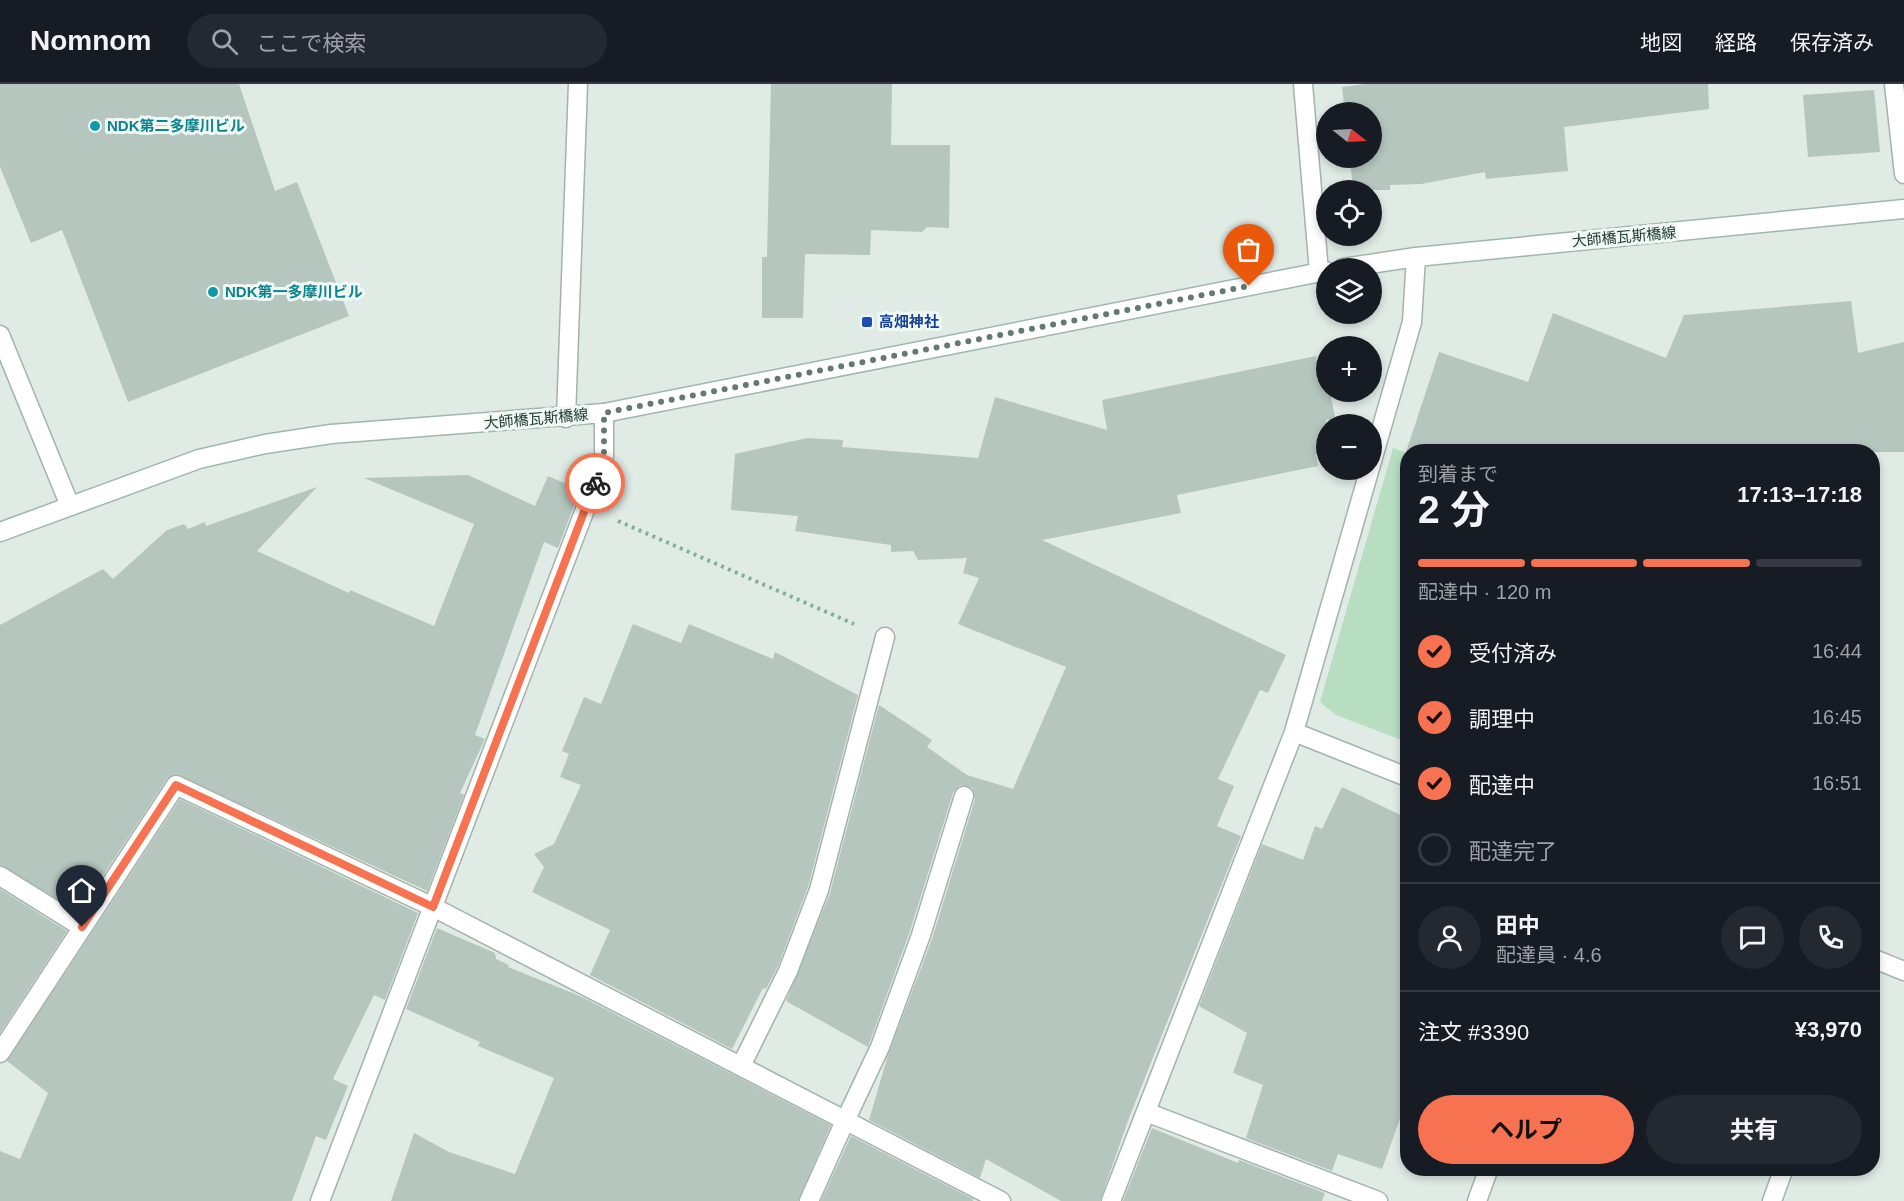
<!DOCTYPE html>
<html lang="ja">
<head>
<meta charset="utf-8">
<style>
  :root { --surface:#171b24; --page:#242831; --text:#f1f3f6; --muted:#9ea1a6; --line:#363941; --accent:#f77251 }
  body { margin:0; font-family:Helvetica,"Noto Sans JP",sans-serif; background:var(--page); color:var(--text); height:100vh; display:flex; flex-direction:column; font-size:22px; white-space:nowrap }
  * { box-sizing:border-box; margin:0 }
  p { font-size:20px; color:var(--muted) }
  .icon { flex:none; width:33px; height:33px; fill:none; stroke:currentColor; stroke-width:2; stroke-linecap:round; stroke-linejoin:round }
  .map { position:relative; flex:1; overflow:hidden }
  .side { position:absolute; left:1400px; top:360px; width:480px; height:732px; display:flex; flex-direction:column; background:var(--surface); border-radius:24px; box-shadow:0 3px 9px #0003 }
  .side>* { flex:none }
  .needle { width:39px; rotate:108deg }
  .controls { position:absolute; left:1316px; top:18px; display:grid; gap:12px }
  .controls a { display:grid; place-items:center; width:66px; height:66px; border-radius:50%; background:var(--surface); box-shadow:0 3px 9px #0003; font-size:30px }
  .pin { position:absolute; display:grid; place-items:center; width:51px; height:51px; color:#fff; margin:-62px -26px; border-radius:50% 50% 50% 0; rotate:-45deg; box-shadow:0 0 6px #0007 }
  .pin .icon { rotate:45deg }
  .courier { position:absolute; display:grid; place-items:center; width:60px; height:60px; margin:-30px; border:4px solid #f77251; border-radius:50%; background:#fff; color:#222; box-shadow:0 2px 8px #0007 }
  .summary em { font-style:normal; font-weight:700 }
  .summary div { display:flex; flex-direction:column-reverse }
  .summary { display:flex; align-items:center; justify-content:space-between; height:102px; padding:0 18px }
  h1 { font-size:39px; font-weight:700; line-height:45px }
  .bar { display:grid; grid-template-columns:repeat(4,1fr); gap:9px 6px; align-content:center; height:72px; padding:0 18px }
  .bar i { height:8px; border-radius:4px; background:var(--line) }
  .bar .selected { background:var(--accent) }
  .bar p { grid-column:span 4 }
  .line { display:flex; align-items:center; gap:15px; padding:0 18px; border-top:2px solid var(--line) }
  .line div { flex:1 }
  .round { display:grid; place-items:center; flex:none; width:63px; height:63px; border-radius:32px; background:var(--page) }
  ol { padding:0 18px; list-style:none }
  li { display:flex; align-items:center; gap:18px; height:66px }
  li p { margin-inline-start:auto }
  li .icon { padding:6px; border-radius:50%; background:var(--accent); color:#111; stroke-width:4 }
  li:last-child { color:var(--muted) }
  li i { width:33px; height:33px; border:3px solid var(--line); border-radius:50% }
  .action { display:flex; gap:12px; margin-top:auto; padding:12px 18px }
  .action a { flex:1; height:69px; border-radius:36px; background:var(--accent); color:#111; font-size:24px; font-weight:700; line-height:69px; text-align:center }
  .action a+a { background:var(--page); color:var(--text) }
  header { display:flex; align-items:center; gap:36px; box-sizing:border-box; height:84px; padding:0 30px; background:var(--surface); border-bottom:2px solid var(--line) }
  header strong { font-size:28px }
  nav { display:flex; gap:33px; margin-inline-start:auto; font-size:21px }
  .search { width:420px; height:54px; background:var(--page); display:flex; align-items:center; gap:15px; box-sizing:border-box; padding:0 21px; border-radius:33px; color:var(--muted); font-size:22px }
  .map>svg:first-child { display:block }
  .green { fill:#b7dec0 }
  .building { fill:#b5c6be }
  .lines { fill:none; stroke-linecap:round; stroke-linejoin:round }
  .lane-casing { stroke:#a3b3ac; stroke-width:21 }
  .street-casing { stroke:#a3b3ac; stroke-width:21 }
  .secondary-casing { stroke:#9eb7ad; stroke-width:21 }
  .path { stroke:#7fb09e; stroke-width:4; stroke-dasharray:3 4.5; stroke-linecap:butt }
  .lane { stroke:#fff; stroke-width:18 }
  .street { stroke:#fff; stroke-width:18 }
  .secondary { stroke:#fff; stroke-width:18 }
  .done { stroke:#637971; stroke-width:6; stroke-dasharray:0 10.8 }
  .route { stroke:#f77251; stroke-width:8 }
  .culture-dot { fill:#0f9aa8; stroke:#f0f8f4; stroke-width:2 }
  .transit-dot { fill:#1a4fb4; stroke:#f0f8f4; stroke-width:2 }
  .labels { text-anchor:middle; stroke-width:6; stroke-linejoin:round; paint-order:stroke }
  .culture-label { font-size:15px; font-weight:bold; fill:#0d838f; stroke:#f0f8f4; text-anchor:start }
  .street-label { font-size:15px; fill:#203c33; stroke:#f0f8f4 }
  .transit-label { font-size:15px; font-weight:bold; fill:#164399; stroke:#f0f8f4; text-anchor:start }
</style>
</head>
<body>
<header>
<strong>Nomnom</strong>
<div class="search"><svg class="icon" aria-label="search" viewBox="0 0 24 24"><circle cx="10" cy="10" r="6"/><path d="M15 15l6 6"/></svg>ここで検索</div>
<nav><a>地図</a><a>経路</a><a>保存済み</a></nav>
</header>
<div class="map">
<svg width="1904" height="1117" viewBox="0 0 1904 1117">
  <rect width="100%" height="100%" fill="#e0ebe5"/>
  <path class="green" d="M 1393,364 L 1407,369 L 1407,658 L 1336,631 L 1320,618 Z"/>
  <path class="building" d="M 0,0 L 239,0 L 275,107 L 297,98 L 349,232 L 128,318 L 62,146 L 31,159 L 0,83 Z
    M 771,0 L 892,0 L 891,61 L 950,61 L 949,144 L 927,143 L 922,148 L 871,146 L 870,171 L 805,170 L 803,234 L 762,234 L 762,173 L 767,173 Z
    M 1365,0 L 1708,0 L 1709,25 L 1564,43 L 1568,87 L 1486,95 L 1485,88 L 1421,100 L 1390,101 L 1390,106 L 1353,106 L 1350,74 L 1371,74 L 1371,28 L 1345,28 L 1342,3 Z
    M 1874,6 L 1880,68 L 1808,73 L 1803,11 Z
    M 1851,217 L 1858,269 L 1904,258 L 1904,368 L 1406,368 L 1439,268 L 1528,298 L 1553,229 L 1666,274 L 1684,231 Z
    M 1316,272 L 1318,285 L 1326,285 L 1326,308 L 1330,308 L 1336,338 L 1326,335 L 1326,368 L 1316,370 L 1318,382 L 1177,411 L 1181,429 L 1042,456 L 1286,571 L 1268,609 L 1260,606 L 1218,695 L 1234,702 L 1217,742 L 1241,752 L 1129,1034 L 1100,1117 L 1061,1117 L 986,1075 L 980,1094 L 869,1036 L 887,974 L 932,855 L 975,715 L 972,704 L 961,701 L 953,709 L 910,847 L 868,963 L 786,917 L 830,809 L 879,621 L 932,656 L 927,663 L 967,691 L 1013,705 L 1066,583 L 958,540 L 979,494 L 963,489 L 967,474 L 918,476 L 913,467 L 891,468 L 891,461 L 795,447 L 798,432 L 731,426 L 735,370 L 807,354 L 843,356 L 842,363 L 978,374 L 995,313 L 1107,346 L 1102,316 Z
    M 468,391 L 535,422 L 548,392 L 580,406 L 558,464 L 544,458 L 475,651 L 485,655 L 460,709 L 464,711 L 427,807 L 176,690 L 167,695 L 79,828 L 0,781 L 0,541 L 103,485 L 113,495 L 167,446 L 184,440 L 188,445 L 205,438 L 206,442 L 317,403 L 257,467 L 349,509 L 350,506 L 434,542 L 474,440 L 364,394 Z
    M 633,540 L 681,559 L 689,540 L 773,575 L 775,568 L 858,611 L 808,803 L 778,882 L 766,905 L 763,904 L 732,965 L 590,891 L 610,846 L 532,808 L 544,783 L 534,770 L 554,760 L 581,701 L 560,693 L 569,670 L 562,667 L 584,613 L 601,620 Z
    M 1342,703 L 1407,734 L 1407,1015 L 1382,1085 L 1338,1070 L 1332,1087 L 1246,1054 L 1263,1001 L 1233,989 L 1247,949 L 1199,922 L 1262,760 L 1303,776 L 1315,742 L 1322,745 Z
    M 180,715 L 418,829 L 385,916 L 374,911 L 333,995 L 348,1002 L 326,1056 L 316,1052 L 292,1117 L 0,1117 L 0,1067 L 20,1075 L 48,1009 L 7,977 Z
    M 0,805 L 67,847 L 0,949 Z
    M 437,844 L 495,869 L 496,875 L 509,881 L 508,883 L 580,912 L 831,1041 L 798,1117 L 391,1117 L 414,1049 L 449,1068 L 515,1090 L 554,994 L 478,962 L 480,958 L 406,925 Z
    M 1152,1044 L 1238,1079 L 1239,1076 L 1325,1109 L 1322,1117 L 1123,1117 Z
    M 851,1052 L 973,1115 L 973,1117 L 821,1117 Z"/>
  <g class="lines">
    <g class="lane-casing">
      <path id="lane" d="M 0,792 L 82,843
        M 741,982 L 788,887 L 819,806 L 885,553
        M 845,1037 L 880,963 L 921,851 L 964,712
        M 1477,1117 L 1489,1084
        M 1772,1117 L 1784,1084"/>
    </g>
    <g class="street-casing">
      <path id="street" d="M 1303,0 L 1319,188
        M 1894,0 L 1904,90
        M 0,251 L 70,422
        M 566,334 L 578,0
        M 1294,648 L 1407,693
        M 1872,874 L 1904,887
        M 0,969 L 176,701 L 433,823 L 1001,1117
        M 1146,1028 L 1378,1117
        M 320,1117 L 586,423 L 604,372 L 604,329
        M 809,1117 L 845,1037
        M 1111,1117 L 1294,648 L 1412,238 L 1416,173"/>
    </g>
    <g class="secondary-casing">
      <path id="secondary" d="M 1343,184 L 1416,173 L 1904,125
        M 0,448 L 199,375 L 265,360 L 331,350 L 604,329 L 1326,187"/>
    </g>
    <path class="path" d="M 618,437 L 854,540"/>
    <use href="#lane" class="lane"/>
    <use href="#street" class="street"/>
    <use href="#secondary" class="secondary"/>
  </g>
  <g class="lines">
    <path class="done" d="M 595,399 L 604,372 L 604,329 L 1249,202"/>
    <path class="route" d="M 82,843 L 176,701 L 433,823 L 595,399"/>
  </g>
  <g class="culture-dot">
    <circle cx="95" cy="42" r="6"/>
    <circle cx="213" cy="208" r="6"/>
  </g>
  <rect class="transit-dot" x="861" y="232" width="12" height="12" rx="3"/>
  <g class="labels">
    <g class="culture-label">
      <text x="107" y="47">NDK第二多摩川ビル</text>
      <text x="225" y="213">NDK第一多摩川ビル</text>
    </g>
    <g class="street-label">
      <text transform="translate(1624 153) rotate(-5)" y="5">大師橋瓦斯橋線</text>
      <text transform="translate(536 335) rotate(-5)" y="5">大師橋瓦斯橋線</text>
    </g>
    <g class="transit-label">
      <text x="879" y="243">高畑神社</text>
    </g>
  </g>
</svg>
<div class="controls">
<a><svg class="needle" viewBox="-14 -14 28 28"><path d="M0-13l5 13h-10z" fill="#e53935"/><path d="M0 13l5-13h-10z" fill="#9ea1a6"/></svg></a>
<a><svg class="icon" aria-label="locate" viewBox="0 0 24 24"><circle cx="12" cy="12" r="6"/><path d="M12 2v4M12 18v4M2 12h4M18 12h4"/></svg></a>
<a><svg class="icon" aria-label="layers" viewBox="0 0 24 24"><path d="M12 4l9 5-9 5-9-5zM3 14l9 5 9-5"/></svg></a>
<a>+</a>
<a>−</a>
</div>
<div class="pin" style="left:1249px;top:202px;background:#ea580c"><svg class="icon" aria-label="bag" viewBox="0 0 24 24"><path d="M5 8h14l-1 12H6zM9 8a3 3 0 0 1 6 0"/></svg></div>
<div class="pin" style="left:82px;top:843px;background:#1f2937"><svg class="icon" aria-label="home" viewBox="0 0 24 24"><path d="M3 11l9-7 9 7M6 9v11h12V9"/></svg></div>
<div class="courier" style="left:595px;top:399px"><svg class="icon" aria-label="bike" viewBox="0 0 24 24"><circle cx="6" cy="16" r="4"/><circle cx="18" cy="16" r="4"/><path d="M6 16l4-8h5l3 8M10 8l3 8H6M13 5h3"/></svg></div>
<section class="side">
<div class="summary"><div><h1>2 分</h1><p>到着まで</p></div><em>17:13–17:18</em></div>
<div class="bar"><i class="selected"></i><i class="selected"></i><i class="selected"></i><i></i><p>配達中 · 120 m</p></div>
<ol>
<li><svg class="icon" aria-label="check" viewBox="0 0 24 24"><path d="M5 12l5 5 9-10"/></svg>受付済み<p>16:44</p></li>
<li><svg class="icon" aria-label="check" viewBox="0 0 24 24"><path d="M5 12l5 5 9-10"/></svg>調理中<p>16:45</p></li>
<li><svg class="icon" aria-label="check" viewBox="0 0 24 24"><path d="M5 12l5 5 9-10"/></svg>配達中<p>16:51</p></li>
<li><i></i>配達完了</li>
</ol>
<div class="line" style="height:108px"><a class="round"><svg class="icon" aria-label="person" viewBox="0 0 24 24"><circle cx="12" cy="8" r="4"/><path d="M4 21q1-7 8-7t8 7"/></svg></a><div><b>田中</b><p>配達員 · 4.6</p></div><a class="round"><svg class="icon" aria-label="chat" viewBox="0 0 24 24"><path d="M4 5h16v11H9l-5 4z"/></svg></a><a class="round"><svg class="icon" aria-label="phone" viewBox="0 0 24 24"><path d="M5 4h4l2 5-3 2q2 4 5 5l2-3 5 2v4C11 20 4 13 5 4z"/></svg></a></div>
<div class="line" style="height:78px"><div>注文 #3390</div><b>¥3,970</b></div>
<div class="action"><a>ヘルプ</a><a>共有</a></div>
</section>
</div>
</body>
</html>
